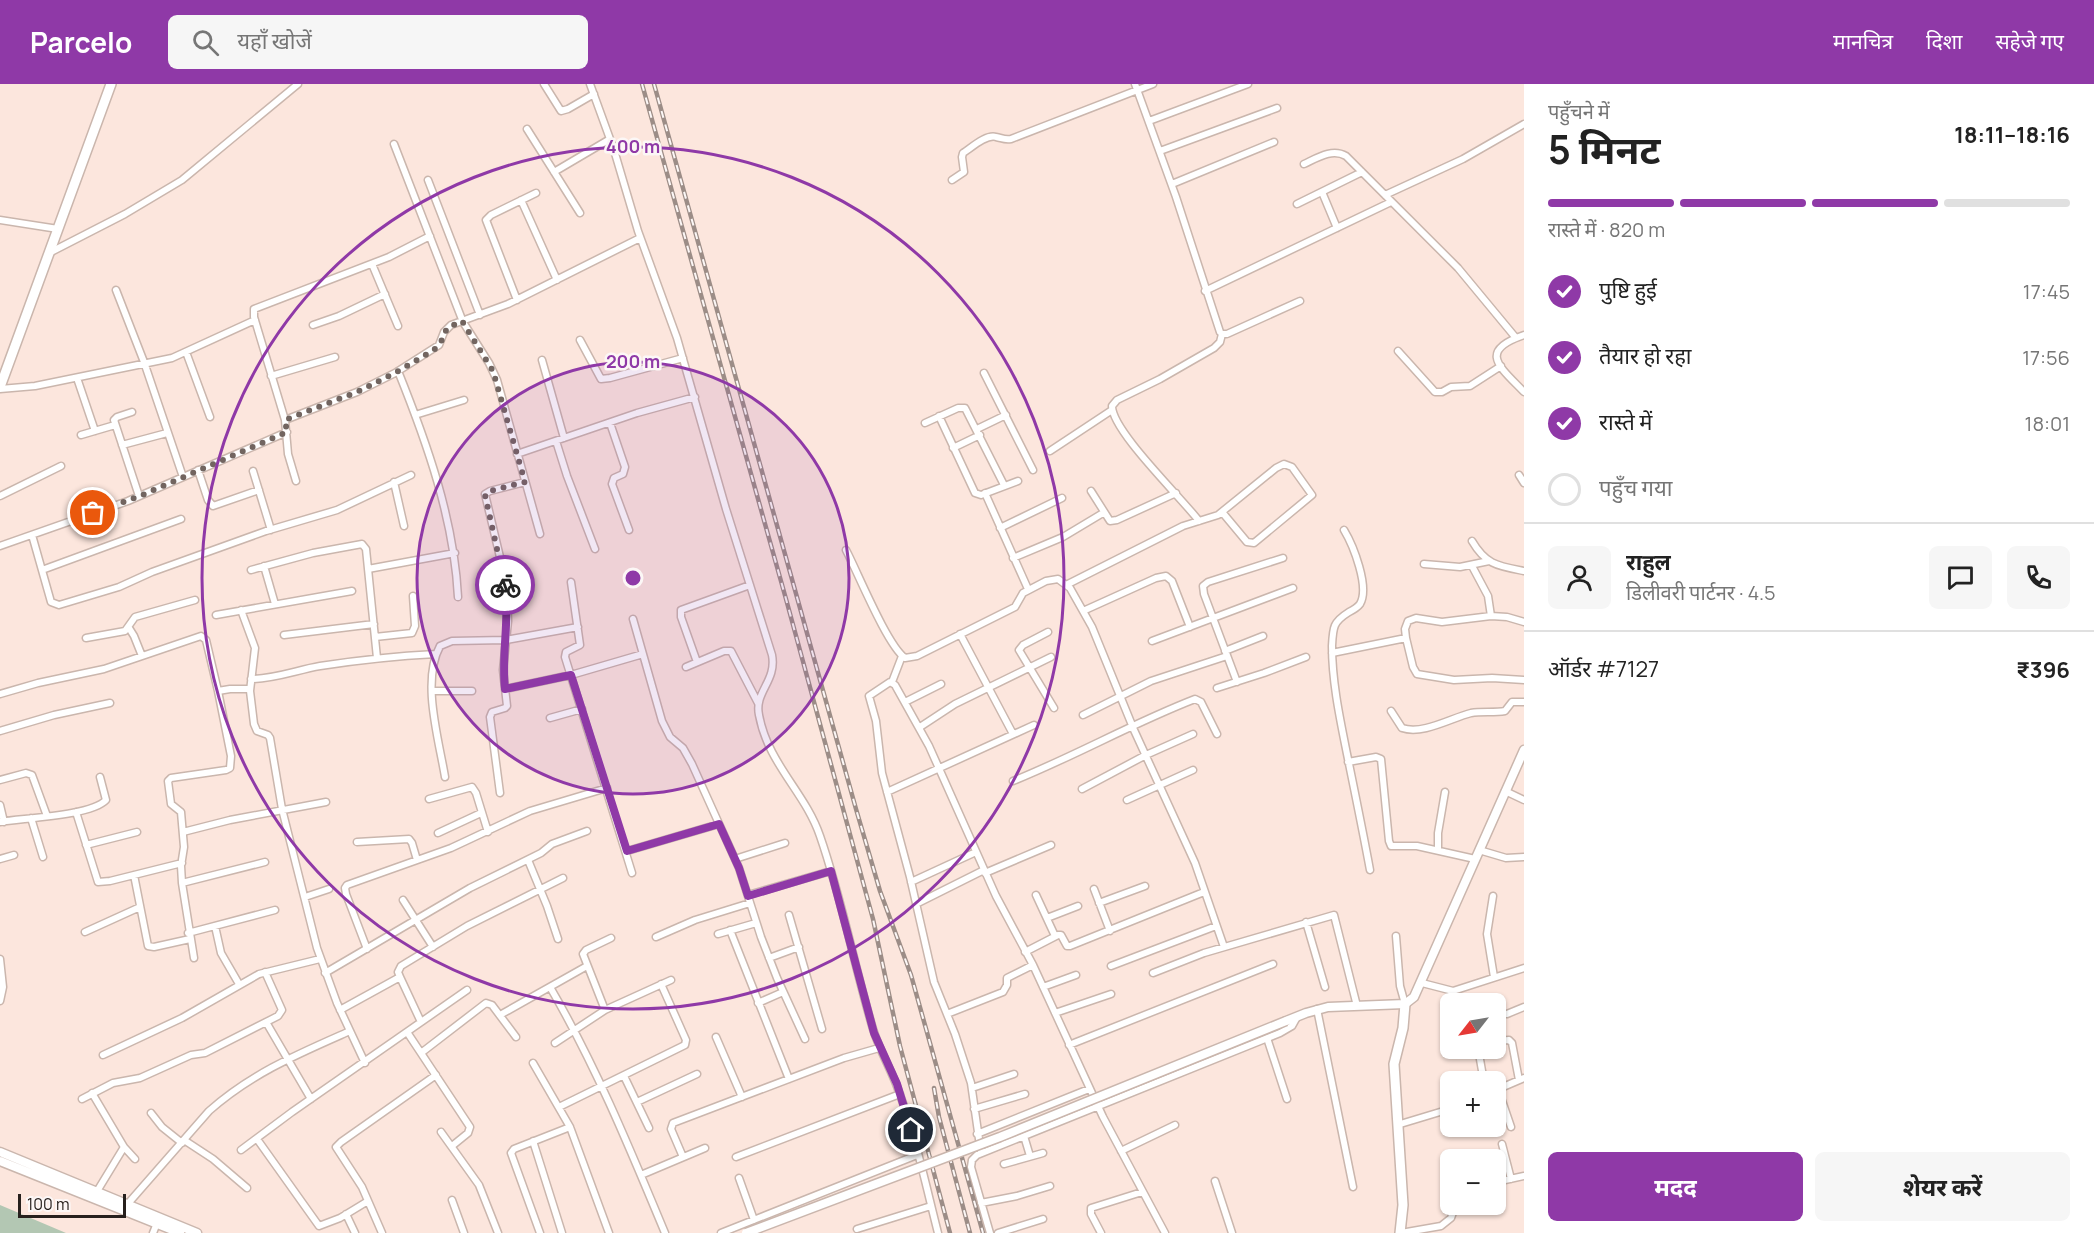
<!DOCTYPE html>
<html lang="hi">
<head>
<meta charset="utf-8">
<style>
  :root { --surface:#fff; --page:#f6f6f6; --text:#222; --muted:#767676; --line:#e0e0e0; --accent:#8f39a7 }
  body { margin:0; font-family:Manrope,"Noto Sans Devanagari",sans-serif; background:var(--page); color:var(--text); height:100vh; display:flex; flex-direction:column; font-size:22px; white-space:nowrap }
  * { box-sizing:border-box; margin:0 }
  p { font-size:20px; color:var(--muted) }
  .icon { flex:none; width:33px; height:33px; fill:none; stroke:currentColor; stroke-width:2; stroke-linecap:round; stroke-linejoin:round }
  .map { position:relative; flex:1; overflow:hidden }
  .side { display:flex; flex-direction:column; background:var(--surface); width:570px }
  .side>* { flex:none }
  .needle { width:39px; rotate:239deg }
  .fabs { position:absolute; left:1440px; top:909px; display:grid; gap:12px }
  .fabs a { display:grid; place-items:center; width:66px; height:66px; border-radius:9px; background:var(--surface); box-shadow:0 2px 4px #0004; font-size:30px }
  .scale { position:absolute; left:18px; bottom:15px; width:108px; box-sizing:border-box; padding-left:6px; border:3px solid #27201d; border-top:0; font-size:16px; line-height:21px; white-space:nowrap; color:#27201d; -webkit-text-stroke:4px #fcf7f6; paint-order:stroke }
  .pin { position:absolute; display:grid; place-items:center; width:51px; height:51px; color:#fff; margin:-26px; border:3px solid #fff; border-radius:50%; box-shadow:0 2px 6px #0007 }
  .courier { position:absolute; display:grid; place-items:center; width:60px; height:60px; margin:-30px; border:4px solid #8f39a7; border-radius:50%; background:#fff; color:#222; box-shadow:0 2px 8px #0007 }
  .head em { font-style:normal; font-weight:700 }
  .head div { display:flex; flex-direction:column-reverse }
  .head { display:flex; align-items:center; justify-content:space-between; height:102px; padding:0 24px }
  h1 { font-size:39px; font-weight:700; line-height:45px }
  .bar { display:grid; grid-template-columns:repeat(4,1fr); gap:9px 6px; align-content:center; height:72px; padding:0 24px }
  .bar i { height:8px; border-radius:4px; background:var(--line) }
  .bar .active { background:var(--accent) }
  .bar p { grid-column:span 4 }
  .line { display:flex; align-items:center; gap:15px; padding:0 24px; border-top:2px solid var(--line) }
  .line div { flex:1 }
  .round { display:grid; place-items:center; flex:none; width:63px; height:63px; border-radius:9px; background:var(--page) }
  ol { padding:0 24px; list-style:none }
  li { display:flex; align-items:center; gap:18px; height:66px }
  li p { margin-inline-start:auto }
  li .icon { padding:6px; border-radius:50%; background:var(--accent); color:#fff; stroke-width:4 }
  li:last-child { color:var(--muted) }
  li i { width:33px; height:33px; border:3px solid var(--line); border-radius:50% }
  .action { display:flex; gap:12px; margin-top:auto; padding:12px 24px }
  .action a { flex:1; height:69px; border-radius:9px; background:var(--accent); color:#fff; font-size:24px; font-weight:700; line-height:69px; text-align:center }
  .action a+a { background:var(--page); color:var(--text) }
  header { display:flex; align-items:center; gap:36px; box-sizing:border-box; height:84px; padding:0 30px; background:var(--accent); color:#fff }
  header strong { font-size:28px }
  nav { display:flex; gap:33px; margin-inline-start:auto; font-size:21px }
  .search { width:420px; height:54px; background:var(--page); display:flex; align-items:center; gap:15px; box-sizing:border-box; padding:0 21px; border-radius:9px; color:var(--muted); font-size:22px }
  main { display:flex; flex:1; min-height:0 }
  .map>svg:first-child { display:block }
  .green { fill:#b3c7b3 }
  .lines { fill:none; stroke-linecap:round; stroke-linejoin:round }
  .street-casing { stroke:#cab6ad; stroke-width:9 }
  .secondary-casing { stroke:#cab6ad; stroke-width:11 }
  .primary-casing { stroke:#cab6ad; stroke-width:12 }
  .street { stroke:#fff; stroke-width:6 }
  .secondary { stroke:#fff; stroke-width:8 }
  .primary { stroke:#fff; stroke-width:9 }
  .rail-casing { stroke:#9c8d87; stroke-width:4.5 }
  .rail { stroke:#fcf7f6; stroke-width:2; stroke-dasharray:7; stroke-linecap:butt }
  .secondary-bridge-casing { stroke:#cab6ad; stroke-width:11; stroke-linecap:butt }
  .secondary-bridge { stroke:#fff; stroke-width:8 }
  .done { stroke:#726560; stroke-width:6; stroke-dasharray:0 10.8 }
  .route { stroke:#8f39a7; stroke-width:8 }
  .ring { fill:none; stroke:#8f39a7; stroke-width:3 }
  .centre { fill:#8f39a7; stroke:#fcf7f6; stroke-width:3 }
  .ring-label { font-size:18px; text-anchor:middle; font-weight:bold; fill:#8f39a7; stroke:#fcf7f6; stroke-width:5; stroke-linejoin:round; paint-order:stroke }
</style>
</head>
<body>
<header>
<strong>Parcelo</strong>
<div class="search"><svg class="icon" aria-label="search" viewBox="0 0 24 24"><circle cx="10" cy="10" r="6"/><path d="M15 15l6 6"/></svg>यहाँ खोजें</div>
<nav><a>मानचित्र</a><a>दिशा</a><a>सहेजे गए</a></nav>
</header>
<main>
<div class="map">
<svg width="1524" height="1149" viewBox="0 0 1524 1149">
  <rect width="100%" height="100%" fill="#fce6dd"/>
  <path class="green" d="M 0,1121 L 66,1149 L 0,1149 Z"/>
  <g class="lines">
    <g class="street-casing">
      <path id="street" d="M 544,0 L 561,27 L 568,25 L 594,10
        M 590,0 L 614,66 L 638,147 L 677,254 L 726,425 L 772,571 C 777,597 754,608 759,631 C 768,680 805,708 820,752 C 842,815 854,881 873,945 C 880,968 892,987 899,1008 C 916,1054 926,1102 938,1149
        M 1135,0 L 1176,113 L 1220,248 L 1222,250 L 1227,250 L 1300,217
        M 1149,37 L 1248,0
        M 527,45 L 580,129
        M 394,60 L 463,238 L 489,279 L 497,296 L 540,450
        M 1160,67 L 1277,24
        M 1304,80 C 1317,74 1332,64 1346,72 L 1458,184 L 1516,254
        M 554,88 L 610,55
        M 428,96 L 480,231
        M 952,96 L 964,88 L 962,73 L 963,69 C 971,64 986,50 996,53 C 1002,54 1004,56 1011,55 L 1153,0
        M 1172,100 L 1274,58
        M 1322,108 L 1337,144
        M 1385,111 L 1463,75 L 1524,40
        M 521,116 L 557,196
        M 1297,120 L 1362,88
        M 0,136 L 58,145
        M 49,169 L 125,130 L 182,96 L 298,0
        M 372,180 L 398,242
        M 116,206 L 144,278 L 183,393
        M 1205,207 L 1391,118
        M 517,216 L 486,136 L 491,131 L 536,109
        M 313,241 L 339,232 L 385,210
        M 1524,251 C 1477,267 1500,283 1524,308
        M 580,256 L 601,295 L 610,294 L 683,274
        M 1398,267 L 1435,308 L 1442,308 L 1451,303 L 1470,302 L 1501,282
        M 186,268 L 210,333
        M 542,276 L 564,354
        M 398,287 C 427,359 454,435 458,513
        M 984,289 L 1033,386
        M 271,292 L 335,273
        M 77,294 L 95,347
        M 0,305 L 35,302 L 172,274 L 255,236
        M 132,328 L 117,333 L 114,336 L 139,412
        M 415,331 L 464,316
        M 939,332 L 975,409 L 981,411 L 1018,397
        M 285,336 L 357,308 L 395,289 L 439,261 L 444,248 L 451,241 L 508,220 L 640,154
        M 610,339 L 625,383 L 623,390 L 614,394 L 612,400 L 629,446
        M 925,339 L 958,324 L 965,324 L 1004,401
        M 977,345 L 1006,331
        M 81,351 L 115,341
        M 556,357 L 567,392 L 595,465
        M 122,361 L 167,349
        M 953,364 L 980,351
        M 1050,367 L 1112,326
        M 517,370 L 637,329 L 695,313
        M 198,386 L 208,416 L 213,422 L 259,406
        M 253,387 L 271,446
        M 1519,391 L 1524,399
        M 296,397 L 288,370 L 285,336 L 254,233 L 254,225 L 389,173 L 430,152
        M 394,398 L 404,442
        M 1091,407 L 1110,437 L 1117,436 L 1176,409
        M 985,409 L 1028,505
        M 0,412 L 61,382
        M 1199,437 C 1181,413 1112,347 1112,322 L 1117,316 L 1160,295 L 1214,264 L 1220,258 L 1222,250
        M 1000,444 L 1062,414
        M 1344,446 C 1353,461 1370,503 1360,520 C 1357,524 1353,526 1349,528 C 1333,538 1333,543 1332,562 C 1332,598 1340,635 1347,670 C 1355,709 1363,748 1370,786
        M 32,451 L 51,518 L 59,521 L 119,503 L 152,488 L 266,447 L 337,426 L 411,391
        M 1472,457 C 1486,481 1498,482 1524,487
        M 0,462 L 128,417 L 287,348
        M 846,466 C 858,489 887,561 905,574 L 917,572 L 1015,523 L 1023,509 L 1046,497 L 1058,495 L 1070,504 L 1092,543 L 1134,646 L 1195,779 L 1224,863
        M 1013,474 L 1063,453 L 1103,429
        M 1424,480 L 1460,483 L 1489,477
        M 264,482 L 275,520
        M 1472,482 L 1488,512 L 1491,532
        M 368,485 L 455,469
        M 42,486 L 181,435
        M 251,486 L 313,469 L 362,460 L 366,465 L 377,574
        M 571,498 L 580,561 L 566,568 L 565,573 L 632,789
        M 1068,500 L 1183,442 L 1218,431 L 1276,384 L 1284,380 L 1292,383 L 1312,411 L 1254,459 L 1247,458 L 1222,428
        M 241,526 L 255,564 L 250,607 L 254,640 L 257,647 L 268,651 L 270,654 L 282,725 L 317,864 L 337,919 L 365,979
        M 1083,527 L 1156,494 L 1166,492 L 1172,497 L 1190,543
        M 216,531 L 352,507
        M 633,535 L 662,637 L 670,653 L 683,664 L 692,680 L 739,784 L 761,853 L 777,894 L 805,955
        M 1524,538 L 1507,533 L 1491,532 L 1442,538 L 1416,534 L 1408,537 L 1405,545 L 1406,554 L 1413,583 L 1417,590 L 1454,596 L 1492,594 L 1524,596
        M 129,544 L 134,552 L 142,572
        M 1048,548 L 1023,561 L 1019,566 L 1054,624
        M 960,550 L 1013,650
        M 284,551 L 374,540
        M 375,553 L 412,549 L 415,542 L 413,512
        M 86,554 L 125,547 L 135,533 L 195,516
        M 1152,557 L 1293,504
        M 1225,567 L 1263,552
        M 1332,569 L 1406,554
        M 697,578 L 681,533 L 681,526 L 750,501
        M 686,583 L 724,567 L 731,567 L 758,619
        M 251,595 C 274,595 297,586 320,582 C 359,576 397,572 436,570
        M 892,598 L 902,572
        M 1237,598 L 1204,510 L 1203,502 L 1208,498 L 1283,474
        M 1217,604 L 1264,589 L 1306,573
        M 505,605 L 571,591 L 643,570
        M 433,607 L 472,607
        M 0,610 L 38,599 L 104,585 L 201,552 L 206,556 L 218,607
        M 905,618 L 941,600
        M 1391,627 L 1402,644 C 1423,651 1451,634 1471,629 C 1482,627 1494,629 1505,627 L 1512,618 L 1524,618
        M 1083,631 L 1151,597 L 1227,572
        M 550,634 L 582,625
        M 920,643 L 955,620 L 1051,573
        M 0,647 L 54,631 L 110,619
        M 1348,678 L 1376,673 L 1381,675 L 1389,757 L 1391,762 L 1417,762 L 1475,775
        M 445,693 C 439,656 421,597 440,562 L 452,557 L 506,556 L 578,543
        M 0,696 L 26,689 L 32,691 L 47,732
        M 1013,697 C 1075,672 1133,639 1195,615 L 1201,618 L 1217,650
        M 1082,705 L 1146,671 L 1193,650
        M 1505,707 L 1524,716
        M 887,708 L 1034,641
        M 500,709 L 490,633 L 492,628 L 505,624 L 507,622 L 503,586 L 508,537 L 507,515 L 500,473 L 485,410 L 490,407 L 525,398
        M 429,715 L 472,703 L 476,709 L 488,748
        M 1127,716 L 1193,686
        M 0,721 L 4,738
        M 76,728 L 98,798 L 110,797 L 182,779
        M 31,734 L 43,773
        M 0,738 C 23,734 91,732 106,716 L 100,693
        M 183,748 L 230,736 L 326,718
        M 438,749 L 481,729
        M 357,758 L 409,755 L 412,759 L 417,776
        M 86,761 L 137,748
        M 1438,766 L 1438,749 L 1445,708
        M 1479,766 L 1506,774 L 1524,773
        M 627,767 L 719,740
        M 0,775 L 14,771
        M 735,775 L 785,759
        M 528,776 L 547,822 L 558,855
        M 985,789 L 1051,761
        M 134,791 L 148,862 L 154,863 L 190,855
        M 911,798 L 976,768
        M 182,799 L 265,778
        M 1094,805 L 1110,847
        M 748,811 L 831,787
        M 1036,811 L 1055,852
        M 1493,812 L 1487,850 L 1494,893
        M 305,813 L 329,805
        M 403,816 L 433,863
        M 1099,819 L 1145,802
        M 916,820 L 984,786
        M 789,831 L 822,945
        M 1047,834 L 1078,822
        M 1306,838 L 1325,903
        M 215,842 L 221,869 L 239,900
        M 730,846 L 789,995
        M 85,848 L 140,823
        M 188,849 L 275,826
        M 718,850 L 756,839
        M 1396,852 L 1400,902 L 1405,920
        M 656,853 L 695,836 L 750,819
        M 367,865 L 346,810 L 345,804 L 347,801 L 451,764 L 530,727 L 607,704
        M 1025,868 L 1058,851 L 1061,851 L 1067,862 L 1070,862 L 1204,808
        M 194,874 L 182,799 L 181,782 L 184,763 L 181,728 L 171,720 L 168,697 L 171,694 L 226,686 L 230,684 L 231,672 L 218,607 L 230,605 L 250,605
        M 769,874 L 799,863
        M 0,875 L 3,903 L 0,917
        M 1111,882 L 1216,842
        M 325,889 L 470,804 L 541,769 L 552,760 L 587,747
        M 1153,889 L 1204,869 L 1334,831 L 1357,922
        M 1422,899 L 1453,907 L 1524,884
        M 550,903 C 596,982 630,1065 665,1149
        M 1043,903 L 1076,891
        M 758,919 L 783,908
        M 1317,925 L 1353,1103
        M 340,926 L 400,893
        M 605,926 L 583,870 L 586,866 L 611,854
        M 1055,929 L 1111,910
        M 947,930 L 1003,908 L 1007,901 L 1007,894 L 1033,881
        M 1507,930 L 1524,923
        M 500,931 L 587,882
        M 266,938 L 311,1015
        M 421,938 L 400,893 L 398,888 L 401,882 L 467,842 L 563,794
        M 407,948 L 470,1043 L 468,1049 L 452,1062
        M 716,953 L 742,1013
        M 1267,954 L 1287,1015
        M 1496,957 L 1509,956 L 1512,959 L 1519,996
        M 555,959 L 605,926 L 671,896
        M 1069,961 L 1273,880
        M 1478,964 L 1484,998
        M 421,969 L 486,919 L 492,921 L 516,953
        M 103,971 L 182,934 L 259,890 L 320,875
        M 533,979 L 570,1043 L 609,1149
        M 624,992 L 649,1044
        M 972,1004 L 1014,990
        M 1498,1005 L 1511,1043
        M 1496,1006 L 1524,994
        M 92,1009 L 124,1063 L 135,1075
        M 82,1015 L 113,999 L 140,994 L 191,971 L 205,969 L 278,932 L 282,926 L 265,888
        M 637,1018 L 697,990
        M 559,1023 L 685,961 L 686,956 L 661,900
        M 974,1025 L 1025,1010
        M 151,1029 L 162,1043 L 182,1059
        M 1397,1041 L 1450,1025
        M 1472,1042 L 1474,1048
        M 441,1048 L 479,1101 L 498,1149
        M 977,1050 L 1089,1005
        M 1024,1052 L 1030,1072
        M 257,1055 L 319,1142 L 340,1134 L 368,1117
        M 184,1056 L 213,1075 L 247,1104
        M 533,1057 L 562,1149
        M 1502,1060 L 1511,1095
        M 241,1066 L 292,1028 L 467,906
        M 1121,1067 L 1175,1041
        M 981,1069 L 971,999 L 955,950 L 934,898 L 910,793 L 882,689 L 876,637 L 869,612 L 890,598 L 895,601 L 929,662 L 996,812 L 1033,881 L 1103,1033 L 1165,1149
        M 683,1073 L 671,1045 L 673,1039 L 844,974 L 879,964
        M 736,1073 L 900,1010
        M 1004,1080 L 1043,1069
        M 641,1091 L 705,1064
        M 739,1094 L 754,1136
        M 1215,1097 L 1232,1149
        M 1496,1098 L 1524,1092
        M 96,1109 L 124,1063
        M 452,1116 L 464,1149
        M 981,1119 L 1017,1112 L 1050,1102
        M 125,1123 L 209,1027 C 252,989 298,970 350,947
        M 346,1130 L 355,1149
        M 857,1145 L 931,1122
        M 153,1149 L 157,1139
        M 382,1149 L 362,1103 L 336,1063 L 341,1058 L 436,991
        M 540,1149 L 511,1069 L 514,1065 L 570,1043
        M 721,1149 L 917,1071
        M 990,1149 L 971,1083 L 972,1076 L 977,1071 L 1280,949 L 1292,942 L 1297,933
        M 998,1149 L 1043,1135
        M 1101,1149 L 1091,1130 L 1091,1124 L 1142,1108
        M 1401,1149 L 1441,1142 L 1451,1134 L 1456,1120"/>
    </g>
    <g class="secondary-casing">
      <path id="secondary" d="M 1286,937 L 1306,929 L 1328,923 L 1405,920 L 1414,913 L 1524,666
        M 0,1068 L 197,1149
        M 0,1077 L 180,1149"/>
    </g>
    <g class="primary-casing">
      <path id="primary" d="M 0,303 L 111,0
        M 1400,1149 L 1403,1121 L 1394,980 L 1403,944 L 1405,920"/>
    </g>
    <use href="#street" class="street"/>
    <use href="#secondary" class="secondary"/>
    <use href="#primary" class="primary"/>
    <g class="rail-casing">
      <path id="rail" d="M 642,0 L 786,515 L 873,835 L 900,962 L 950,1149
        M 654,0 L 856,725 L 880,807 L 911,891 L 983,1149
        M 934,1004 L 939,1033 L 970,1149"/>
    </g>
    <use href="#rail" class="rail"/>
    <g class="secondary-bridge-casing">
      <path id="secondary-bridge" d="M 746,1149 L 1000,1053 L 1286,937"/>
    </g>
    <use href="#secondary-bridge" class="secondary-bridge"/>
  </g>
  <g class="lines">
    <path class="done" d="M 93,429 L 140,412 L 287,348 L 285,336 L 357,308 L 395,289 L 434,266 L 442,256 L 447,244 L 462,237 L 493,287 L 525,398 L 490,407 L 485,411 L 505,501"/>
    <path class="route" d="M 505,501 C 510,537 501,570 505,605 L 571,591 L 627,767 L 719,740 L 739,784 L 748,812 L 831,787 L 874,949 L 897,1000 L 911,1046"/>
  </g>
  <circle cx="633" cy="494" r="216" fill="#8f39a7" fill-opacity=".12"/>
  <g class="ring">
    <circle cx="633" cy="494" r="216"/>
    <circle cx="633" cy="494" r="431"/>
  </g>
  <circle cx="633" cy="494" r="9" class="centre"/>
  <g class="ring-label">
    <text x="633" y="69">400 m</text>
    <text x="633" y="284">200 m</text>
  </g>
</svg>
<div class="fabs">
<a><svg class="needle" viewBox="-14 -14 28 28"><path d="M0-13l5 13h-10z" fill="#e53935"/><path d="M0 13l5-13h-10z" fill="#767676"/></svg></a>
<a>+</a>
<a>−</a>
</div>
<div class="scale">100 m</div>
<div class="pin" style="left:93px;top:429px;background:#ea580c"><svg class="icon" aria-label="bag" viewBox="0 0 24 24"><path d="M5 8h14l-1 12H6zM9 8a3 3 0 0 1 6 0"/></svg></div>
<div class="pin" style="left:911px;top:1046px;background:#1f2937"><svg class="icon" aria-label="home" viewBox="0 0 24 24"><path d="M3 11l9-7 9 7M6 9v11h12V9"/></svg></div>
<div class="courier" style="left:505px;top:501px"><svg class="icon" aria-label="bike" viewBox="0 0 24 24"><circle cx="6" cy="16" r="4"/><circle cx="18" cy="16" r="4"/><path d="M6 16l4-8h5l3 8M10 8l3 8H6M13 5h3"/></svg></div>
</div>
<section class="side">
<div class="head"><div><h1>5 मिनट</h1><p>पहुँचने में</p></div><em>18:11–18:16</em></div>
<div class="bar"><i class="active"></i><i class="active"></i><i class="active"></i><i></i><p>रास्ते में · 820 m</p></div>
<ol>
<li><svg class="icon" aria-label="check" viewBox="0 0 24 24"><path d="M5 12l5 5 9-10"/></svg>पुष्टि हुई<p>17:45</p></li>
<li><svg class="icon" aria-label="check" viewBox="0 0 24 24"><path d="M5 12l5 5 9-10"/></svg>तैयार हो रहा<p>17:56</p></li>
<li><svg class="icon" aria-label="check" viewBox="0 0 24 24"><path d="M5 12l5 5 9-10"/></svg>रास्ते में<p>18:01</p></li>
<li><i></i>पहुँच गया</li>
</ol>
<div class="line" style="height:108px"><a class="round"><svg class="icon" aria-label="person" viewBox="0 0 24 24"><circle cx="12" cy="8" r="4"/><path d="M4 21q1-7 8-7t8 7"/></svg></a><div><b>राहुल</b><p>डिलीवरी पार्टनर · 4.5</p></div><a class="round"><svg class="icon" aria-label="chat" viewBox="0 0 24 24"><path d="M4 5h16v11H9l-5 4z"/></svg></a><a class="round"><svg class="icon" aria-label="phone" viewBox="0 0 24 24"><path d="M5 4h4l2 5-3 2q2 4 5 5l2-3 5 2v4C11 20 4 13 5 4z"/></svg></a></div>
<div class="line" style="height:78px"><div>ऑर्डर #7127</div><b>₹396</b></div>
<div class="action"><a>मदद</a><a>शेयर करें</a></div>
</section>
</main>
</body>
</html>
